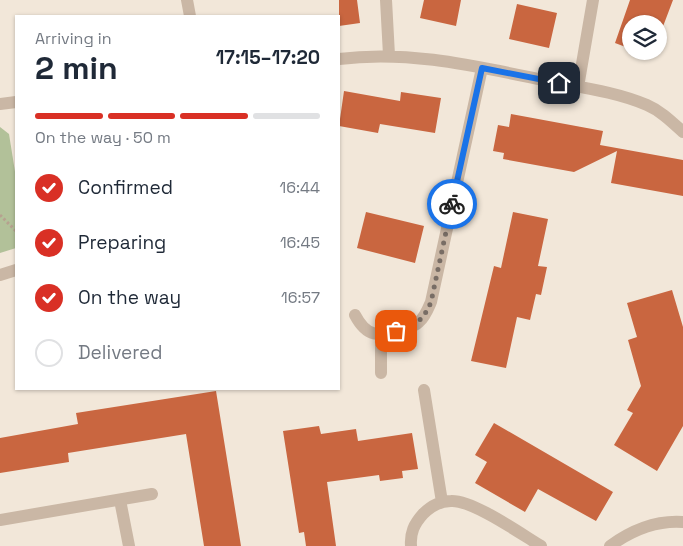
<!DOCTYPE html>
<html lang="en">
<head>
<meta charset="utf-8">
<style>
  :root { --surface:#fff; --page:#f6f6f7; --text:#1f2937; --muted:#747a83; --line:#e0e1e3; --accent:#d93025 }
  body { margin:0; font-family:"Space Grotesk",sans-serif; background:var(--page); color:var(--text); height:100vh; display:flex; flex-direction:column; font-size:19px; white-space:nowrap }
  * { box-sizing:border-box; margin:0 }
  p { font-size:16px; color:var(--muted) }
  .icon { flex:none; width:28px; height:28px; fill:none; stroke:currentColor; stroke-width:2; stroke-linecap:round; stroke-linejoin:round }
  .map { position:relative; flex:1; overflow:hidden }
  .details { position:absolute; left:15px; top:15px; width:325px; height:375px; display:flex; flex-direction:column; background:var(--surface); border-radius:0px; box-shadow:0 1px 4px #0004 }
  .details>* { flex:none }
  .fabs { position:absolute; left:622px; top:15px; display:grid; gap:10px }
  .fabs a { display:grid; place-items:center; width:45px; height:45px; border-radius:50%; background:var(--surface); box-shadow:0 1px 4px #0004; font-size:25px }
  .pin { position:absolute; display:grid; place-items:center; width:42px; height:42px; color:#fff; margin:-21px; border-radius:10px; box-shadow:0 2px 8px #0006 }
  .courier { position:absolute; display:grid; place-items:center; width:50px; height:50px; margin:-25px; border:4px solid #1a73e8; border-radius:50%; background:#fff; color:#222; box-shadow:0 1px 6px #0007 }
  .headline em { font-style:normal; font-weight:800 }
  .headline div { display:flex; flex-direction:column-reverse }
  .headline { display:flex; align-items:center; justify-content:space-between; height:85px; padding:0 20px }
  h1 { font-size:32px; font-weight:800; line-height:38px }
  .bar { display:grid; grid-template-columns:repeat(4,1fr); gap:8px 5px; align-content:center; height:60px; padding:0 20px }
  .bar i { height:6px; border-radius:4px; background:var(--line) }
  .bar .active { background:var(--accent) }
  .bar p { grid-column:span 4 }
  ol { padding:0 20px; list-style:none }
  li { display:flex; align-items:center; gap:15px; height:55px }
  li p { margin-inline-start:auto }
  li .icon { padding:5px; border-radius:50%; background:var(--accent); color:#fff; stroke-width:4 }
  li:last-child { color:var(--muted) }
  li i { width:28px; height:28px; border:2px solid var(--line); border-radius:50% }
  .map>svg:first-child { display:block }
  .green { fill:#b2c199 }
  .building { fill:#c96640 }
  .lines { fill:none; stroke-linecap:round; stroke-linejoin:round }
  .path { stroke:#b6a18f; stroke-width:3; stroke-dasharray:2.5 2.5; stroke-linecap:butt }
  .street { stroke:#cab7a5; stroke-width:12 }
  .done { stroke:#786d65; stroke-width:5; stroke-dasharray:0 9 }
  .route { stroke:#1a73e8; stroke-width:6 }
</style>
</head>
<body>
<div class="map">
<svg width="683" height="546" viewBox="0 0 683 546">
  <rect width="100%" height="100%" fill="#f2e7d9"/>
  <path class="green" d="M 0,127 L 9,134 L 16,178 L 16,248 L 0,253 Z"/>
  <path class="building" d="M 339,0 L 357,0 L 360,23 L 339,26 Z
    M 424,0 L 461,0 L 456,26 L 420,18 Z
    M 630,0 L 673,0 L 659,37 L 659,24 L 631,24 L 631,49 L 615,43 Z
    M 517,4 L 557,13 L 549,48 L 509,39 Z
    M 344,91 L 400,101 L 401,92 L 441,98 L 435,133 L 380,124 L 378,133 L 339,126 Z
    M 511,114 L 603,131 L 600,145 L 683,160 L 683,196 L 611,183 L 617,151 L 574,172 L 503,159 L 504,153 L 493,151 L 498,125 L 509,127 Z
    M 366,212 L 424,226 L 415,263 L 357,248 Z
    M 513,212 L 548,219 L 538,266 L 547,267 L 541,295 L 536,294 L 530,320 L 517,317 L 506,368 L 471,361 L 494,266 L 501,268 Z
    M 672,290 L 683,327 L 683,426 L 657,471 L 614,445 L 633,413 L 627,410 L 641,386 L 628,340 L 637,337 L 627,303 Z
    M 216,391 L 241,546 L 204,546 L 186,434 L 68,453 L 69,462 L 0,473 L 0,438 L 78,424 L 76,413 Z
    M 494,423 L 613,492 L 596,521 L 538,489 L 525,512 L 475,483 L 487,462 L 475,455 Z
    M 319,426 L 321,434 L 356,429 L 358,441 L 412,433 L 418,469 L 402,471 L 403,478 L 380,481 L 379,475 L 327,482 L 336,546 L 306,546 L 304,532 L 299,533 L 283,431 Z"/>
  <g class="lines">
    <path class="path" d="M 0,215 L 16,231"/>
    <path class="street" d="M 187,0 L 190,16
      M 386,0 L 389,55
      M 339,59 C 408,50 475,66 543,80 C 577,87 614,91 647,105 C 661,111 672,122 683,132
      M 578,87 L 593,0
      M 0,104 L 16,102
      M 0,275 L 16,270
      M 355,315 C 367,338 378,336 401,330 C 407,328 414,327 419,322 C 425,317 428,309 431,302 L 482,68
      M 381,335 L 381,373
      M 424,390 L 442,502
      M 120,500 L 129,546
      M 0,520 L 152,494
      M 411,546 C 410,533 414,524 423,514 C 430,507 440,501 451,501 C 473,500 521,534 541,546
      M 610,546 C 632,530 655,520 683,522"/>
  </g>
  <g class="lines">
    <path class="done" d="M 396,331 C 415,326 423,321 431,302 L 452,204"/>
    <path class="route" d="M 452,204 L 482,68 L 559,83"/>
  </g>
</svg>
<div class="fabs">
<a><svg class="icon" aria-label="layers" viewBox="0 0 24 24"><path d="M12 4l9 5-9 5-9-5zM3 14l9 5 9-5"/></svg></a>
</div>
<div class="pin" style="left:396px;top:331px;background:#ea580c"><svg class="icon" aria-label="bag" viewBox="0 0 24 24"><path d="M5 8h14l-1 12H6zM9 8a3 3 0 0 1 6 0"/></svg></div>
<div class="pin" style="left:559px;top:83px;background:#1f2937"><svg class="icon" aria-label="home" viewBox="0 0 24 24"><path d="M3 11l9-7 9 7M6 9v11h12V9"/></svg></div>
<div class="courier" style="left:452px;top:204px"><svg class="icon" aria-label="bike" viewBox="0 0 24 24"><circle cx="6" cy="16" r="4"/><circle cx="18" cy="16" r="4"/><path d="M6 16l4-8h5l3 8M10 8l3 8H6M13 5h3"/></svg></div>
<section class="details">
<div class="headline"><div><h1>2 min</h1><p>Arriving in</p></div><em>17:15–17:20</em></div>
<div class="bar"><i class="active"></i><i class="active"></i><i class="active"></i><i></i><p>On the way · 50 m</p></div>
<ol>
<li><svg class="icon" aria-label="check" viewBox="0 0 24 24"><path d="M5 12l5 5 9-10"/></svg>Confirmed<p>16:44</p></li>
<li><svg class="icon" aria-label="check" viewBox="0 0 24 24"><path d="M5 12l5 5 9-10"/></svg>Preparing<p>16:45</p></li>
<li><svg class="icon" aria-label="check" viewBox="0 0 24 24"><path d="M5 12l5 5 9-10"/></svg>On the way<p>16:57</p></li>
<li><i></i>Delivered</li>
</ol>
</section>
</div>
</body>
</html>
